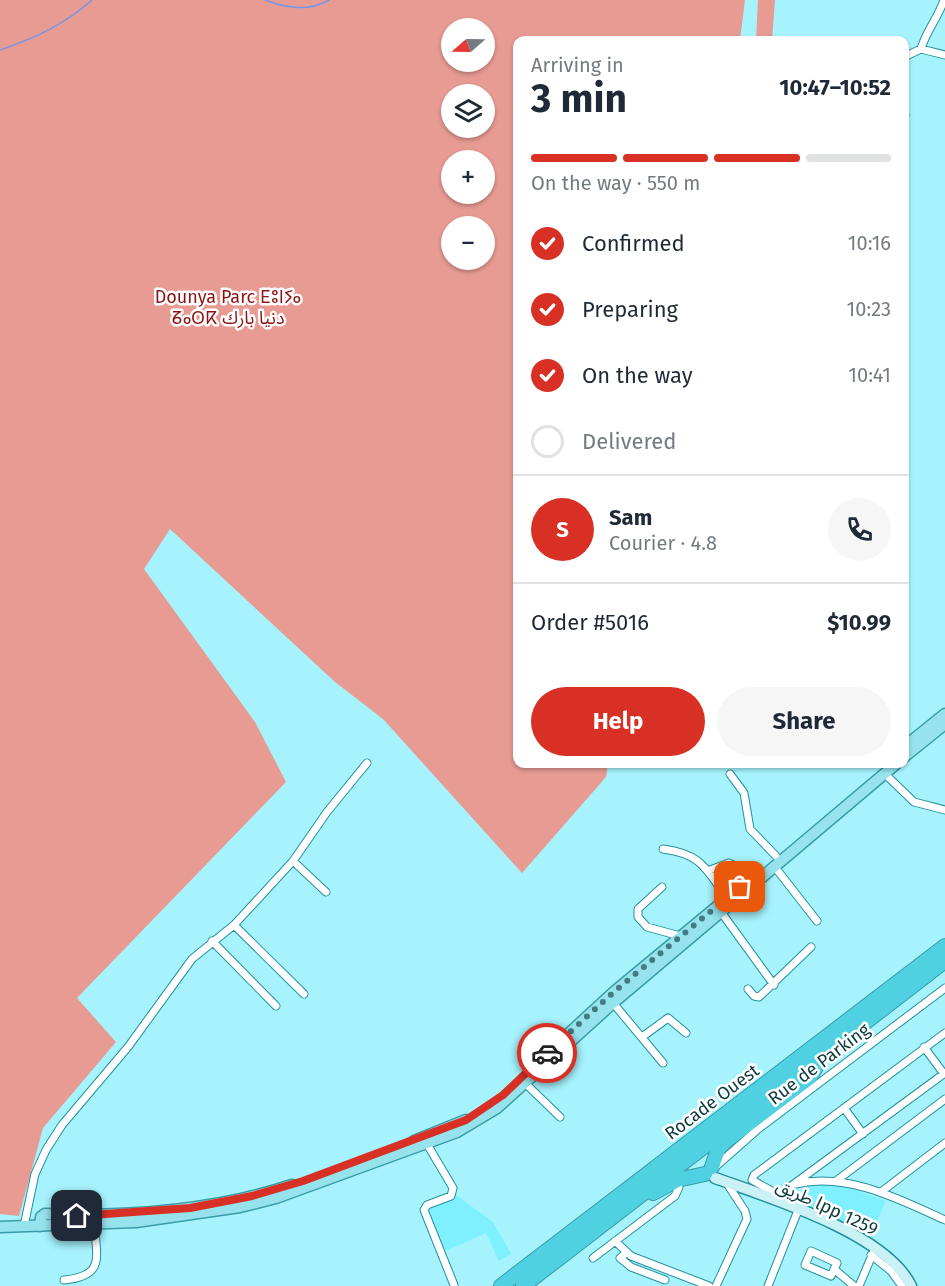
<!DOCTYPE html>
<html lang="en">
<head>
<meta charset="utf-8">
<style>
  :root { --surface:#fff; --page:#f6f6f7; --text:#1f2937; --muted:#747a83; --line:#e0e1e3; --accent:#d93025 }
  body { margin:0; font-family:"Fira Sans","Noto Sans Arabic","Noto Sans Tifinagh",sans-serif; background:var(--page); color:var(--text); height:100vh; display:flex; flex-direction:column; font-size:22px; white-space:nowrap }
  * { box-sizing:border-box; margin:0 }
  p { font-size:20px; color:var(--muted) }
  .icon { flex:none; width:33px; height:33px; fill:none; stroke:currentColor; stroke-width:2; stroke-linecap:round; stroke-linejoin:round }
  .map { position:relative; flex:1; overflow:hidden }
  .drawer { position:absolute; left:513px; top:36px; width:396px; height:732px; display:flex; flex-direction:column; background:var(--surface); border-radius:12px; box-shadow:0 2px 4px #0004 }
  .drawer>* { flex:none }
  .needle { width:39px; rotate:250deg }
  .buttons { position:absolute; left:441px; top:18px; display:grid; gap:12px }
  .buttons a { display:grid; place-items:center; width:54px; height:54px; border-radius:50%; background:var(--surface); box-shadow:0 2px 4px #0004; font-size:30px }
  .pin { position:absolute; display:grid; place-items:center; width:51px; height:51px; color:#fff; margin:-26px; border-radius:12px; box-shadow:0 3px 9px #0006 }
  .courier { position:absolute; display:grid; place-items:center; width:60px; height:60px; margin:-30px; border:4px solid #d93025; border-radius:50%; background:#fff; color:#222; box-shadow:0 2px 8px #0007 }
  .headline em { font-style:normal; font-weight:700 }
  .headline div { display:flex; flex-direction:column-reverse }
  .headline { display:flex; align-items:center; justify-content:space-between; height:102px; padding:0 18px }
  h1 { font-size:39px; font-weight:700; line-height:45px }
  .bar { display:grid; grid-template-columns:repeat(4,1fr); gap:9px 6px; align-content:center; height:72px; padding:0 18px }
  .bar i { height:8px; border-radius:4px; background:var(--line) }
  .bar .current { background:var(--accent) }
  .bar p { grid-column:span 4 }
  .line { display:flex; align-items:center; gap:15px; padding:0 18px; border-top:2px solid var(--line) }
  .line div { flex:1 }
  .round { display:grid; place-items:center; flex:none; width:63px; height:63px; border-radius:32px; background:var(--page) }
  ol { padding:0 18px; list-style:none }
  li { display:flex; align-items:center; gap:18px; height:66px }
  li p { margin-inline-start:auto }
  li .icon { padding:6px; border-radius:50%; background:var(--accent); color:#fff; stroke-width:4 }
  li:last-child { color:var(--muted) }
  li i { width:33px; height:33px; border:3px solid var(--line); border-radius:50% }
  .cta { display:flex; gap:12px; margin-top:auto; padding:12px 18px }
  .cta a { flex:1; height:69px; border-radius:36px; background:var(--accent); color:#fff; font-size:24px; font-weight:700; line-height:69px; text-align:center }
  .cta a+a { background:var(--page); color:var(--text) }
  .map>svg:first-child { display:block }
  .built { fill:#7ef0ff }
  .green { fill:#e79b92; fill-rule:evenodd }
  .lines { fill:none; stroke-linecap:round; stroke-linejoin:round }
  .stream { stroke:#7796e6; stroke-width:1.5 }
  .street-casing { stroke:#22919f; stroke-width:9 }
  .secondary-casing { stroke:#22919f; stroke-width:13 }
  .primary-casing { stroke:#399ca8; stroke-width:13 }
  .highway-casing { stroke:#399ca8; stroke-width:16 }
  .street { stroke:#fff; stroke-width:7 }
  .secondary { stroke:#caf1f6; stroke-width:10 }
  .primary { stroke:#96e3ed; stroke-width:10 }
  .highway { stroke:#50d1e1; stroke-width:14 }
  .done { stroke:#437b82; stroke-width:6; stroke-dasharray:0 10.8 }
  .route { stroke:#d93025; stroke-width:8 }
  .labels { text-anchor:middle; stroke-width:5; stroke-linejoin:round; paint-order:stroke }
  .park-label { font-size:18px; fill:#8c1415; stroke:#fff }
  .street-label { font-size:18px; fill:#0d3a3f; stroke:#fff }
</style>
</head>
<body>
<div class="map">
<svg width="945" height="1286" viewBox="0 0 945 1286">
  <rect width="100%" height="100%" fill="#a6f3fe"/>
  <path class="built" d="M 822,1178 L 886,1201 L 871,1234 L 792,1203 L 794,1195 Z
    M 456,1195 L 493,1222 L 511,1254 L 499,1261 L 486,1233 L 441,1253 L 424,1208 Z"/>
  <path class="green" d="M 0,0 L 745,0 L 740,40 L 518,40 L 518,764 L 608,764 L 606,777 L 522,873 L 383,719 L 335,682 L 170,529 L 144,569 L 255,722 L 286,782 L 77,998 L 116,1042 L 43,1128 L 19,1216 L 0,1214 ZM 452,28 L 484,28 L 484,62 L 452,62 ZM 484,94 L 484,128 L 452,128 L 452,94 ZM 452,160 L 484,160 L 484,194 L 452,194 ZM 452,226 L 484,226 L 484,260 L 452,260 Z
    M 758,0 L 775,0 L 772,40 L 756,40 Z"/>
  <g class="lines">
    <path class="stream" d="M 265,0 C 286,8 308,12 329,0
      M 0,50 C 35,38 64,25 92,0"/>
    <g class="street-casing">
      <path id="street" d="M 921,49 C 926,31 938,18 944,0
        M 904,57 L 921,49 L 945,55
        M 904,115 L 905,115
        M 884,773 L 914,802 L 945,810
        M 730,774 L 744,793 L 750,829 L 776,856
        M 663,849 C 702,854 706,869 727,898
        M 293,861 L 326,892
        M 774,866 L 817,921
        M 710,870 L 729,863 L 754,876
        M 662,887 L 638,909 L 638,917 L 647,927 L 680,936
        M 721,912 L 774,985
        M 234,925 L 304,994
        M 212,941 L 276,1006
        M 748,989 L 754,996 L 759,997 L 811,947
        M 613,1003 L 663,1063
        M 945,1033 L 754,1175 L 752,1180 L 779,1195 L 945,1073
        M 642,1037 L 668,1018 L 686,1033
        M 924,1047 L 944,1074
        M 525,1083 L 560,1117
        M 844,1108 L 863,1134
        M 427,1144 L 453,1188 L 451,1196 L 427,1205 L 424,1210 L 454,1285
        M 715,1167 L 757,1130 L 945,988
        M 836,1181 L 945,1099
        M 796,1184 C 847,1172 899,1199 945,1220
        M 881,1192 L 945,1143
        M 24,1226 L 35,1174 L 46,1150 L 62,1125 L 128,1047 L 192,959 L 234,925 L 293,861 L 327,812 L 367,763
        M 615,1241 L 631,1256 L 709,1286
        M 811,1251 L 837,1263 L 831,1276 L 805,1265 Z
        M 626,1253 L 620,1258 L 631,1267 L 665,1280
        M 871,1255 L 891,1271 L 902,1286
        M 593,1258 L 675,1196 L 679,1187 L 677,1180
        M 834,1269 L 854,1286
        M 64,1280 C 105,1276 97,1258 94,1224
        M 716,1286 L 747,1219 L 745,1211 L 726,1182
        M 768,1286 L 799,1208
        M 859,1286 L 873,1253"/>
    </g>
    <g class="secondary-casing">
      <path id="secondary" d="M 715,1178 C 768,1197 886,1233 911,1286"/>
    </g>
    <g class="primary-casing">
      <path id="primary" d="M 904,747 L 945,714
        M 904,757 L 945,724
        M 552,1049 L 615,991 L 731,895
        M 414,1141 L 466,1120
        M 40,1226 L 41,1217 L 45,1214 C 128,1217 213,1211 292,1185
        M 0,1227 L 136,1222 L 240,1207 L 276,1198 L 457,1132 L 497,1108 L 613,1003 L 896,764"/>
    </g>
    <g class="highway-casing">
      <path id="highway" d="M 712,1167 L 718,1149 L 726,1141 L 810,1077 L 819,1062
        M 653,1193 L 677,1180 L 705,1174
        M 501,1286 L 945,946
        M 523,1286 L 945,961"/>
    </g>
    <use href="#street" class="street"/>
    <use href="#secondary" class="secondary"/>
    <use href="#primary" class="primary"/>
    <use href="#highway" class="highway"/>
  </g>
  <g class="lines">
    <path class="done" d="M 547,1053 L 615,991 L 740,887"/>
    <path class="route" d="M 77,1216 L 190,1208 L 252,1196 L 303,1181 L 466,1120 L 503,1095 L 547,1053"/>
  </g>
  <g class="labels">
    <g class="park-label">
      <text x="228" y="303">Dounya Parc ⴹⵓⵏⵢⴰ<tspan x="228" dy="21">ⵒⴰⵔⴽ دنيا بارك</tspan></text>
    </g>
    <g class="street-label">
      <text transform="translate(819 1064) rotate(-37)" y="6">Rue de Parking</text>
      <text transform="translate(712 1102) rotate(-37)" y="6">Rocade Ouest</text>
      <text transform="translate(827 1207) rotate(25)" y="6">طريق lpp 1259</text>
    </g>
  </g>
</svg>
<div class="buttons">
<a><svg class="needle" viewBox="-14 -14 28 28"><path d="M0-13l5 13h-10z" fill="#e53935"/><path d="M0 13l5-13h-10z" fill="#747a83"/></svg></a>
<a><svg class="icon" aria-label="layers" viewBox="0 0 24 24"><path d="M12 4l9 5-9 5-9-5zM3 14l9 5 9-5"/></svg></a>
<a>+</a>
<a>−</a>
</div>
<div class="pin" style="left:740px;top:887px;background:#ea580c"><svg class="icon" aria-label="bag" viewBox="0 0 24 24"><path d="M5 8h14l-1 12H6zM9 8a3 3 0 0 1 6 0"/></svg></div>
<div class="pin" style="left:77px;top:1216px;background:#1f2937"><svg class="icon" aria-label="home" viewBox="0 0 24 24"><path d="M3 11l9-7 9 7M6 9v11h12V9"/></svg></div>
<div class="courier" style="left:547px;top:1053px"><svg class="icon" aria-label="car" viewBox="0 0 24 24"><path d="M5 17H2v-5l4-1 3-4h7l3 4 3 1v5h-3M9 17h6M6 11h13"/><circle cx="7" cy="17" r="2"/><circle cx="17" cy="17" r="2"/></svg></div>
<section class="drawer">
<div class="headline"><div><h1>3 min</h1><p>Arriving in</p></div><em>10:47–10:52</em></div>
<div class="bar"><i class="current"></i><i class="current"></i><i class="current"></i><i></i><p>On the way · 550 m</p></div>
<ol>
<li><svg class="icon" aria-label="check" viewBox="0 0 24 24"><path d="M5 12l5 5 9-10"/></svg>Confirmed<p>10:16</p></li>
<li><svg class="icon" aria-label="check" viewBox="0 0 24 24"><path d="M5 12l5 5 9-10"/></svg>Preparing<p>10:23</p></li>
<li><svg class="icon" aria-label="check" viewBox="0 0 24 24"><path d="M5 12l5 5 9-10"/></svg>On the way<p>10:41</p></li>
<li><i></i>Delivered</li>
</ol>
<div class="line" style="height:108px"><b class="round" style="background:var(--accent);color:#fff">S</b><div><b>Sam</b><p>Courier · 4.8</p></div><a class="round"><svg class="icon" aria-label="phone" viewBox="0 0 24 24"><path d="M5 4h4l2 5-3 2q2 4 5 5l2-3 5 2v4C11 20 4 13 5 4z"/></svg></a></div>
<div class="line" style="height:78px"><div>Order #5016</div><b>$10.99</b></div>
<div class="cta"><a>Help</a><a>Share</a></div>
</section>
</div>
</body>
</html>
